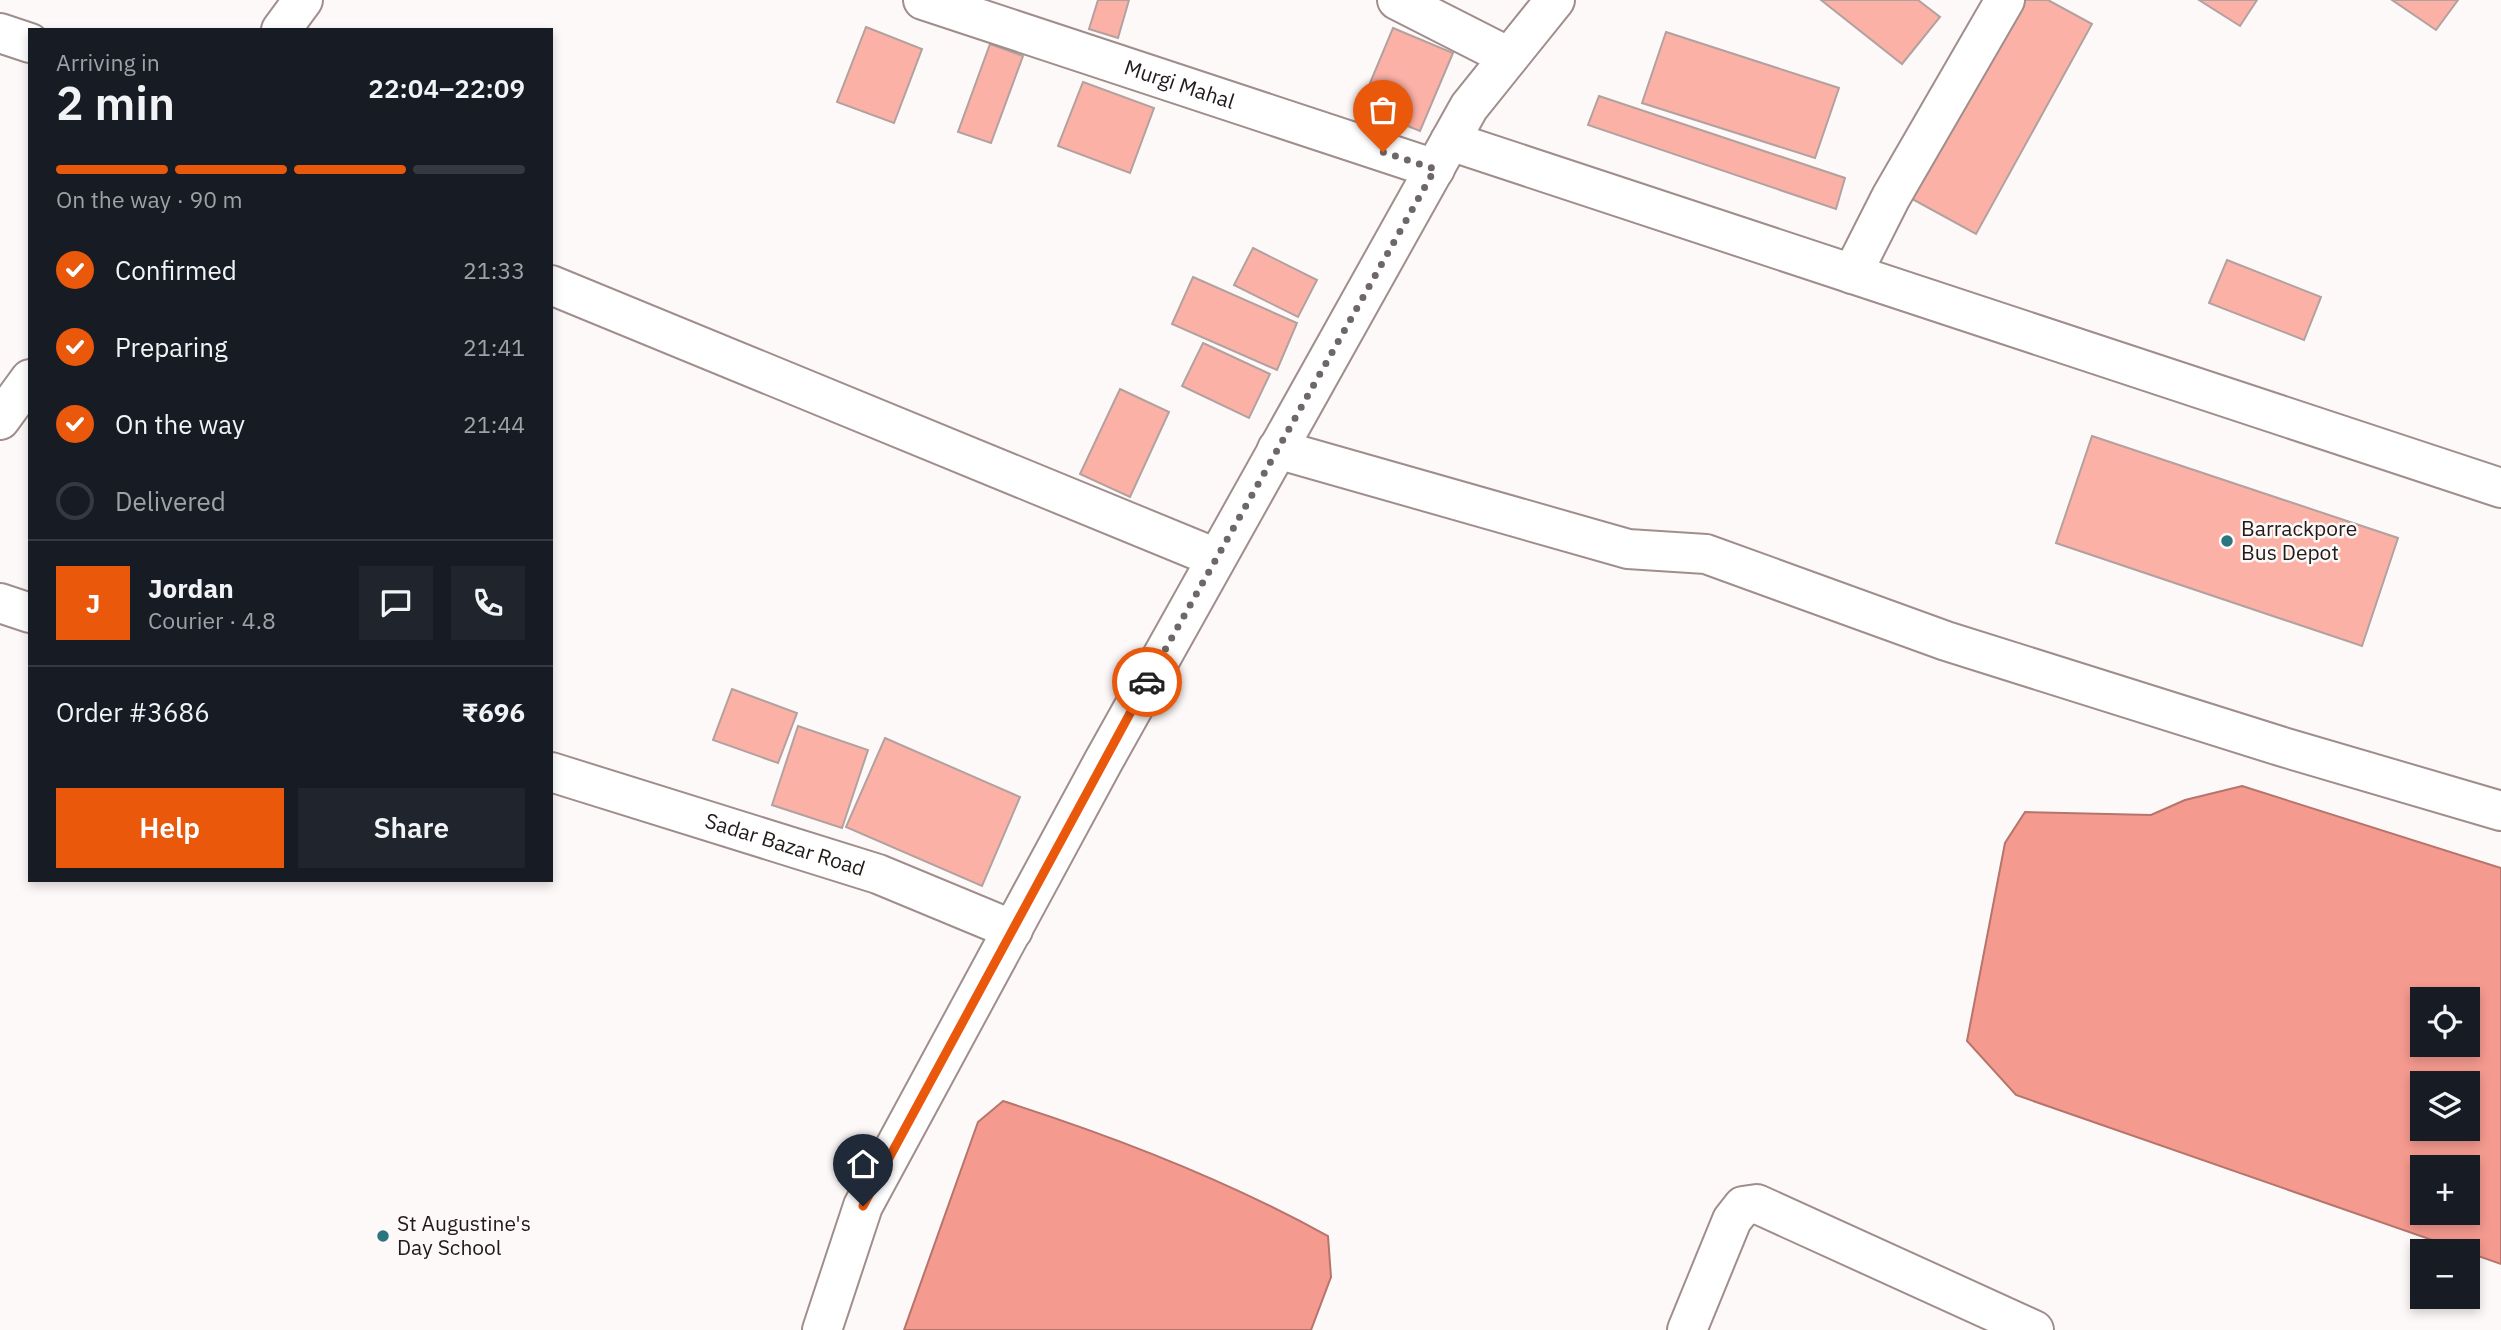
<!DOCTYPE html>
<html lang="en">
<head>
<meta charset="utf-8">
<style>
  :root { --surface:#171b24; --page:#20242c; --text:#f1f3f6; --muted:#9ea1a6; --line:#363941; --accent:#ea580c }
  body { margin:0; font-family:"IBM Plex Sans",sans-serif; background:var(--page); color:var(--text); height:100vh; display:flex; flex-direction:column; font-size:26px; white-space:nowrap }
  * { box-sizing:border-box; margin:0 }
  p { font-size:23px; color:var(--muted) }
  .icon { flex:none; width:38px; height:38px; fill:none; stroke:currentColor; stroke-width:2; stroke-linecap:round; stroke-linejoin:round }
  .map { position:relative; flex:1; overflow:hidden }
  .side { position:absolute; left:28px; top:28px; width:525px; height:854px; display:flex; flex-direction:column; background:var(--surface); border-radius:0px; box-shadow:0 4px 10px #0003 }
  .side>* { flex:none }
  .fabs { position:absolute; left:2410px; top:987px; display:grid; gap:14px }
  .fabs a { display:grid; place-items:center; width:70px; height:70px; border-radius:0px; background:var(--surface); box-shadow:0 4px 10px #0003; font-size:35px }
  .pin { position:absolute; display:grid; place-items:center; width:60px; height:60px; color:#fff; margin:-72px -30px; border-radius:50% 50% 50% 0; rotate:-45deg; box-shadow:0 0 7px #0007 }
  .pin .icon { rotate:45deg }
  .courier { position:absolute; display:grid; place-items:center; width:70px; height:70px; margin:-35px; border:5px solid #ea580c; border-radius:50%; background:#fff; color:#222; box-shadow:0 2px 9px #0007 }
  .headline em { font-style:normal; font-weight:600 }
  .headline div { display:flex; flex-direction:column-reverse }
  .headline { display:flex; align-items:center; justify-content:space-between; height:119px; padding:0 28px }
  h1 { font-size:46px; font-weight:600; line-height:52px }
  .bar { display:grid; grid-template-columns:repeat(4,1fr); gap:10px 7px; align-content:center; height:84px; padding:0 28px }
  .bar i { height:9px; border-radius:5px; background:var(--line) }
  .bar .on { background:var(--accent) }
  .bar p { grid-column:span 4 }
  .line { display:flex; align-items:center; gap:18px; padding:0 28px; border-top:2px solid var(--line) }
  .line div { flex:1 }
  .round { display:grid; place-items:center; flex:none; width:74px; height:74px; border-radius:0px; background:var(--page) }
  ol { padding:0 28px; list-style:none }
  li { display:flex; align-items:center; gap:21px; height:77px }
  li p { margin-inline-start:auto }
  li .icon { padding:7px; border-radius:50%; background:var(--accent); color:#fff; stroke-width:4 }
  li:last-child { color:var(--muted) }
  li i { width:38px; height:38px; border:4px solid var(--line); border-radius:50% }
  .button { display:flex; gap:14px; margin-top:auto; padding:14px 28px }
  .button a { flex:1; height:80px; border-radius:0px; background:var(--accent); color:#fff; font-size:28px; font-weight:600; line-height:80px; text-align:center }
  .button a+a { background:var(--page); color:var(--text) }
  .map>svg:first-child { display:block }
  .water { fill:#f59a8f; stroke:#b5746c; stroke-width:2; fill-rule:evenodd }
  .building { fill:#fcb1a7; stroke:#b2a19f; stroke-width:2 }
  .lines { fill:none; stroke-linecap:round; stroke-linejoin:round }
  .minor-casing { stroke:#9f8e8c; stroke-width:42 }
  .minor { stroke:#fff; stroke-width:38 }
  .done { stroke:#6d6867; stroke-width:7; stroke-dasharray:0 12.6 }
  .route { stroke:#ea580c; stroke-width:9 }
  .poi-dot { fill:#2c747e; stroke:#fdf9f8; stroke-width:2.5 }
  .labels { text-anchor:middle; stroke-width:5; stroke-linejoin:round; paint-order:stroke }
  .street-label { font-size:21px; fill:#201a19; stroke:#fdf9f8 }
  .poi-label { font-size:21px; fill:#201a19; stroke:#fdf9f8; text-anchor:start }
</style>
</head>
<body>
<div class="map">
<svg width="2501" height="1330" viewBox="0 0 2501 1330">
  <rect width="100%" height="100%" fill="#fdf9f8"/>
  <path class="water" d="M 2242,786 L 2501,868 L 2501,1264 L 2016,1095 L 1967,1041 L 2005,843 L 2025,812 L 2151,815 L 2185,800 ZM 2422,999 L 2468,999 L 2468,1045 L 2422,1045 ZM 2422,1083 L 2468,1083 L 2468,1129 L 2422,1129 ZM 2422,1167 L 2468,1167 L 2468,1213 L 2422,1213 Z
    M 1003,1101 C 1116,1137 1225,1179 1328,1236 L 1331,1277 L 1311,1330 L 904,1330 L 978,1122 Z"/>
  <path class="building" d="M 1098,0 L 1129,0 L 1118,38 L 1089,29 Z
    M 1821,0 L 1918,0 L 1940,17 L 1902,64 Z
    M 2014,0 L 2048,0 L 2092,24 L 1976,234 L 1905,195 Z
    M 2199,0 L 2257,0 L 2240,26 Z
    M 2392,0 L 2458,0 L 2436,30 Z
    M 866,27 L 922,49 L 894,123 L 837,102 Z
    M 1393,28 L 1453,53 L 1420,131 L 1360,107 Z
    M 1666,32 L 1839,88 L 1815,158 L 1642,103 Z
    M 990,44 L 1023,56 L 991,143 L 958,132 Z
    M 1083,82 L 1154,108 L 1130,173 L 1058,146 Z
    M 1599,96 L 1845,178 L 1836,209 L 1588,125 Z
    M 1253,248 L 1317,280 L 1298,317 L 1234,285 Z
    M 2227,260 L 2321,297 L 2304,340 L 2209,303 Z
    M 1193,277 L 1297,323 L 1277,370 L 1172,324 Z
    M 1203,343 L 1270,374 L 1249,418 L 1182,386 Z
    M 1120,389 L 1169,412 L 1130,497 L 1080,474 Z
    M 2092,436 L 2398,538 L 2362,646 L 2056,543 Z
    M 732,689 L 797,713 L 778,763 L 713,740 Z
    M 798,726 L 868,750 L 842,828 L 772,805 Z
    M 885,738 L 1020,797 L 982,886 L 846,827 Z"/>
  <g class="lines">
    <g class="minor-casing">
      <g id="minor">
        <path id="s1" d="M 923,0 L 1435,169"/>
        <path d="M 1397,0 L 1509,57"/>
        <path d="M 281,30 L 303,0"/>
        <path d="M 0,33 L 30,43"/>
        <path d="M 1450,141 L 2501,488"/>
        <path d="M 1852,274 L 1891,197 L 2005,0"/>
        <path d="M 551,285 L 1216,558"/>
        <path d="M 0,420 L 30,379"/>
        <path d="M 1277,449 L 1628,549 L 1706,554 L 1946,641 L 2283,747 L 2501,811"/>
        <path d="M 0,603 L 30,613"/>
        <path id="s2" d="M 551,772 L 878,874 L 1013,930"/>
        <path d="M 822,1330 L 863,1206 L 1103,762 L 1469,107 L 1555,0"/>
        <path d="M 1687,1330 L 1732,1220 L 1743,1206 L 1757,1204 L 2034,1330"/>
      </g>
    </g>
    <use href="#minor" class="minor"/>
  </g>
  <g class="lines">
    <path class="done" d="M 1147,682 L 1435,169 L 1383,152"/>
    <path class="route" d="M 863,1206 L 1147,682"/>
  </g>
  <g class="poi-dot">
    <circle cx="2227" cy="541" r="7"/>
    <circle cx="383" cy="1236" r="7"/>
  </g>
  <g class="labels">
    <g class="street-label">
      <text dy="7" stroke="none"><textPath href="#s1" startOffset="270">Murgi Mahal</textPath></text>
      <text dy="7" stroke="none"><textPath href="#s2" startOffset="245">Sadar Bazar Road</textPath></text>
    </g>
    <g class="poi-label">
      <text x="2241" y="536">Barrackpore<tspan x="2241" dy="24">Bus Depot</tspan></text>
      <text x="397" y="1231">St Augustine's<tspan x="397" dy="24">Day School</tspan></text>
    </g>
  </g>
</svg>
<div class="fabs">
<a><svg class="icon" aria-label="locate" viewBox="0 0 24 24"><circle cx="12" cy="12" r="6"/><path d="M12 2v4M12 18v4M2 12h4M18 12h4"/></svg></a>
<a><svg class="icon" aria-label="layers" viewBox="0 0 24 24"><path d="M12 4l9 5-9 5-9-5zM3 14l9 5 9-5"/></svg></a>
<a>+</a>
<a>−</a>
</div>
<div class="pin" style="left:1383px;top:152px;background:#ea580c"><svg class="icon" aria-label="bag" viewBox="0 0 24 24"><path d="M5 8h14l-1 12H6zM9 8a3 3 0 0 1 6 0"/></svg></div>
<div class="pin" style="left:863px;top:1206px;background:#1f2937"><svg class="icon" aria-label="home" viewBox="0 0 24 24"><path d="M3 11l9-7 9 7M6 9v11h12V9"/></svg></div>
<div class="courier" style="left:1147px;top:682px"><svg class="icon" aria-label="car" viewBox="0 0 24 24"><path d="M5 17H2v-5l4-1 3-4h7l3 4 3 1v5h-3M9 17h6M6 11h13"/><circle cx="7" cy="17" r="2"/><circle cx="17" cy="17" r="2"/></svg></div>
<section class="side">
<div class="headline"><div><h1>2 min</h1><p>Arriving in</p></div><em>22:04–22:09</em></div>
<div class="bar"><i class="on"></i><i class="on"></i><i class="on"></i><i></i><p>On the way · 90 m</p></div>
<ol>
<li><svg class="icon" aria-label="check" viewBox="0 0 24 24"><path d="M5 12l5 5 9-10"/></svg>Confirmed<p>21:33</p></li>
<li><svg class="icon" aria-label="check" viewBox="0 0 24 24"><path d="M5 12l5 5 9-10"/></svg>Preparing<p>21:41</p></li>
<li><svg class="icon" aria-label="check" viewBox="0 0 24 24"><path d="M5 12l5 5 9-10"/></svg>On the way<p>21:44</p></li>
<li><i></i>Delivered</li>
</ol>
<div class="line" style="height:126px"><b class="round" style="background:var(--accent);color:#fff">J</b><div><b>Jordan</b><p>Courier · 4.8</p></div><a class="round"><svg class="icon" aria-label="chat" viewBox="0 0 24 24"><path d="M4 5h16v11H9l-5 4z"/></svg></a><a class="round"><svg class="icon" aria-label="phone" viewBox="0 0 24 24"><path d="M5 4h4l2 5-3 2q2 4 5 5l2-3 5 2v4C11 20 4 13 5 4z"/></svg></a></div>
<div class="line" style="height:91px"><div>Order #3686</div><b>₹696</b></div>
<div class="button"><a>Help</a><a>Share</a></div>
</section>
</div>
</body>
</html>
